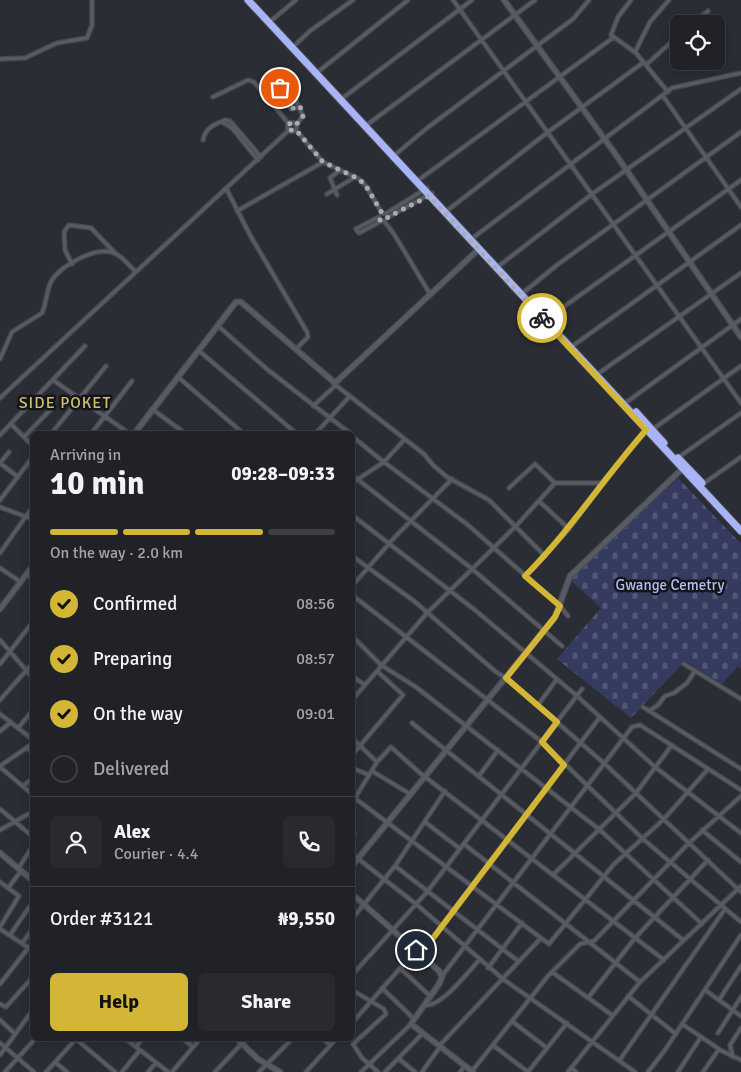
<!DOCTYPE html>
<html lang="en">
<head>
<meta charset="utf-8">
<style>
  :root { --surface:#202228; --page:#282a30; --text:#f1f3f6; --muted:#a2a4a8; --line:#3d3f45; --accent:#d3b635 }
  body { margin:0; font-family:Signika,sans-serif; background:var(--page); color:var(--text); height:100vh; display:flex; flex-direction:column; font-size:19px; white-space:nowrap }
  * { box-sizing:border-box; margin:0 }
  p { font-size:16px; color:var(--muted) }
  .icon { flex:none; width:28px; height:28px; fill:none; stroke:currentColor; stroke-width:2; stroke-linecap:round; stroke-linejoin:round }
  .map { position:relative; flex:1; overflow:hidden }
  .panel { position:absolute; left:30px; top:431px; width:325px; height:610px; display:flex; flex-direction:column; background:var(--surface); border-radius:8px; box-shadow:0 2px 12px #0003,0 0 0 1px var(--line) }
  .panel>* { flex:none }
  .controls { position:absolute; left:670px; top:15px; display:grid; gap:10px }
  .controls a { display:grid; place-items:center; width:55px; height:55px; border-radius:8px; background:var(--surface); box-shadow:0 2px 12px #0003,0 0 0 1px var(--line); font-size:25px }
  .pin { position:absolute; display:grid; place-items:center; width:42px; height:42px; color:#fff; margin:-21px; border:2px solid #fff; border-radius:50%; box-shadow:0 1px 5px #0007 }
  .courier { position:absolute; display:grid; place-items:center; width:50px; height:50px; margin:-25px; border:4px solid #d3b635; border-radius:50%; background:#fff; color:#222; box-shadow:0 1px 6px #0007 }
  .overview em { font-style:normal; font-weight:700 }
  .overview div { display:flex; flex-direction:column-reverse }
  .overview { display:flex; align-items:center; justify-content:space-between; height:85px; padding:0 20px }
  h1 { font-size:32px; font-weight:700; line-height:38px }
  .bar { display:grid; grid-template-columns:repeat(4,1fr); gap:8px 5px; align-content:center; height:60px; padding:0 20px }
  .bar i { height:6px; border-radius:4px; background:var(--line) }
  .bar .on { background:var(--accent) }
  .bar p { grid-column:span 4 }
  .line { display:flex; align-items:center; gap:12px; padding:0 20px; border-top:1px solid var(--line) }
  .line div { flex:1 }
  .round { display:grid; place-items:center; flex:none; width:52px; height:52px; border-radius:8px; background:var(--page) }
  ol { padding:0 20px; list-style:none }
  li { display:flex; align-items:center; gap:15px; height:55px }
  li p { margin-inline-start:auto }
  li .icon { padding:5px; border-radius:50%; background:var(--accent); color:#111; stroke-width:4 }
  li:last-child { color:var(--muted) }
  li i { width:28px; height:28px; border:2px solid var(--line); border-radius:50% }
  .primary-button { display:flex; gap:10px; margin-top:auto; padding:10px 20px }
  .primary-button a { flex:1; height:58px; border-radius:8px; background:var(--accent); color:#111; font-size:20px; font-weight:700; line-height:58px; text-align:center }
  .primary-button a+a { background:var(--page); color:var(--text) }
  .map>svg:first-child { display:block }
  .cemetery { fill:url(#cemetery-stones) }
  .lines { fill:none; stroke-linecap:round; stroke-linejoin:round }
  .street-casing { stroke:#484a51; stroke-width:5.5 }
  .secondary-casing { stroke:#484a51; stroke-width:7 }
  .highway-casing { stroke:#484a51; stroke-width:9 }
  .street { stroke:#585a64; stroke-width:3 }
  .secondary { stroke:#585a64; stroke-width:4.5 }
  .highway { stroke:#a8b4f6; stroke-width:7 }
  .done { stroke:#aaacb2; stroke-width:5; stroke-dasharray:0 9 }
  .route { stroke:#d3b635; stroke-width:6 }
  .labels { text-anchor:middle; stroke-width:5; stroke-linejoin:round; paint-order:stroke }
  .park-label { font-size:15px; fill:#b3bdf4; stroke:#141519 }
  .neighbourhood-label { font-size:16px; letter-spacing:1px; fill:#d1bf71; stroke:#141519 }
</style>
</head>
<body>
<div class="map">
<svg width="741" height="1072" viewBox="0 0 741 1072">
  <defs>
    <pattern id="cemetery-stones" width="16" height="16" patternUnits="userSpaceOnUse" patternTransform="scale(1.25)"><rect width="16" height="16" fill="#353a5f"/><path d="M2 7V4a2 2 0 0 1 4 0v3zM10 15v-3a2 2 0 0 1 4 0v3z" fill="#535777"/></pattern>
  </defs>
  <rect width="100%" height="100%" fill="#2b2d35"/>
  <path class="cemetery" d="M 678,478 L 741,544 L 741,669 L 738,666 L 722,684 L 685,661 L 631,718 L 557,659 L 601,608 L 570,580 Z"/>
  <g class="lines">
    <g class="street-casing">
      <path id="street" d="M 453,0 L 741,403
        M 631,0 L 618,17 L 611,35 L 636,53 L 668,92
        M 272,20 L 296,0
        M 692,24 L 708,11
        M 295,45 L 310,31 L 353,0
        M 635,52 L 650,22 L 669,0
        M 0,59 L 25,58 L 57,43 L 87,38 L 92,25 L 92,0
        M 646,65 L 679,35
        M 319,71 L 408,0
        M 288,82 L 280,88 L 291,109 L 300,107
        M 663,96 L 741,207
        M 213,97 L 248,80 L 254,82 L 289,124
        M 344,97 L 472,0
        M 288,105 L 296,101 L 303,116 L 296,125
        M 222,122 L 232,128 L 258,160
        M287.5 127a4.5 4.5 0 1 1 9 0a4.5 4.5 0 1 1-9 0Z
        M 368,124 L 535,0
        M 296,130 L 323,162 L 359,179 L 366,186 L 382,213
        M 203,140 C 205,128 215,124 225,120 L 230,121 L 261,157
        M 396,154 L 427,128 L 573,19 L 589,0
        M 420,179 L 614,37
        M 226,188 L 250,235 L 307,332 L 308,337 L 296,349
        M 327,194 L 355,177
        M 337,195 L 330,178 L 340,170
        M 448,210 L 548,132 L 644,62
        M 237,211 L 323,162
        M 385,214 L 427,188
        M 379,217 L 356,229 L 359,233 L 381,221
        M 388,217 L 432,193
        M 384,221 L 394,234 L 430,294
        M 474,237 L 672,88 L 741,73
        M 72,264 L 65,250 L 64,232 L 69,225 L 91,228 L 115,253
        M 500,265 L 592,194 L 741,89
        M 524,292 L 557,265 L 741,132
        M 548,318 L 741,180
        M 217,325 L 268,370 L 351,434
        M 574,345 L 741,225
        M 198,350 L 297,434
        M 0,359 L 12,332 L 42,313 C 47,302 46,290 52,280 C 61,265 99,244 116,254 C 124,258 130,267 136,272
        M 599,373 L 741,273
        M 178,377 L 244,434
        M 53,380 L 130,434
        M 333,383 L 424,454 L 433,465 L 447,477 L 489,500 L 545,556
        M 0,398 L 289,130
        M 624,404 L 741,319
        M 313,406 L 336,385
        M 152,409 L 186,434
        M 11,424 L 32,445
        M 653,429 L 741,366
        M 51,434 L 106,366
        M 91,434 L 132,381
        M 315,434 L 349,397
        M 0,435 L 85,346
        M 352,436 L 380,459 L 468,525 L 560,606 L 568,616
        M 24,437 L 52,408
        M 679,457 L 741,413
        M 0,463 L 18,477
        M 0,463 L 9,452
        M 352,475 L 471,568 L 562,646
        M 352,483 L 384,462 L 404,440
        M 703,484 L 741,457
        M 509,488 L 535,464 L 555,483 L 602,483 L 646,431
        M 0,500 L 32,458
        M 539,501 L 569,529
        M 0,507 L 32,519
        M 352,515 L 475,610 L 577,696 L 655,767 L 741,833
        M 0,553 L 32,508
        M 352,556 L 414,601 L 496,672 L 506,678 L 605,764 L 741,892
        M 0,568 L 21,582
        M 27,574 L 32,579
        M 525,576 L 569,529 L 602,484
        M 352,586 L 394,538 L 452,479
        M 352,595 L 542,742 L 643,839 L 741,922
        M 352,636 L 381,665 L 416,687 L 600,830 L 702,924
        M 0,640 L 32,677
        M 0,664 L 32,623
        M 684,664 L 741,699
        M 352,676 L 365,685
        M 0,700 L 32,664
        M 352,700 L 427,613 L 516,526 L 555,483
        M 538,705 L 557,679
        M 643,707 L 741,769
        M 649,711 L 658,705 L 665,696 L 674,693 L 687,683 L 695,671
        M 0,714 L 32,739
        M 412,723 L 683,940
        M 19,727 L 32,711
        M 0,731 L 11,722
        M 352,738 L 377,762
        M 27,747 L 32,753
        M 352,755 L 403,695 L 377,671
        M 0,766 L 32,744
        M 0,767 L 32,794
        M 352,768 L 369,775
        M 372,771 L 410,794
        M 479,776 L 498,750
        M 23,786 L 32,779
        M 352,796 L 549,944 L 614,864 L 664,819 L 708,769
        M 352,803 L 377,762 L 391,747 L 420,773 L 664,960
        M 0,809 L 32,836
        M 425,822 L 459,848
        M 0,830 L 32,812
        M 702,830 L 741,862
        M 352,832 L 354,834
        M 464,844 L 640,982
        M 352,854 L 416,904 L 503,979 L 635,1072
        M 395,866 L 518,961
        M 18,869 L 32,847
        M 553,875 L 636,793 L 672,745
        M 0,882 L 19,896 L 0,927
        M 8,888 L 21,871
        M 352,919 L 395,866 L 445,791
        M 0,929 L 32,950
        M 10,935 L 32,903
        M 23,942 L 32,930
        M 421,954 L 600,717
        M 400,968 L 431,997
        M 488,968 L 522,923
        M 552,972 L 612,1015
        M 352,975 L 427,892 L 582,689
        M 442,976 L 632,727 L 640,725 L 741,790
        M 0,984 L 29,947
        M 382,988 L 414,1019
        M 352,990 L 384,1009 L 386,1014 L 353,1044 L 362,1058 L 378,1072
        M 705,990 L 741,1016
        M 628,996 L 676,1034
        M 588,998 L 635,938 L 708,860
        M 719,1000 L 741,966
        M 0,1004 L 6,1007 L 31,979
        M 427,1005 C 443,1005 469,971 480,959
        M 0,1020 L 14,1033
        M 513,1022 L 547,1048
        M 352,1023 L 416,950
        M 682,1024 L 722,1051 L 741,1060
        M 718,1033 L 741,997
        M 76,1039 L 115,1072
        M 126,1039 L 168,1072
        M 183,1039 L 193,1047
        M 323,1039 L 330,1045
        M 0,1043 L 34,1072
        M 439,1046 L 541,938
        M 494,1046 L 528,1072 L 567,1023
        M 136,1047 L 142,1039
        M 0,1055 L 32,1011
        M 733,1057 L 730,1045 L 741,1028
        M 399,1059 L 415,1072
        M 619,1061 L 725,909
        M 55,1062 L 67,1072
        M 571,1068 L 576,1072
        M 472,1071 L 548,976 L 580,944 L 594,941 L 689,843 L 741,796
        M 5,1072 L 35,1039
        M 46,1072 L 76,1039
        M 122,1072 L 140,1050
        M 148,1072 L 156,1063
        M 172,1072 L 200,1039
        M 215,1072 L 246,1039
        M 259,1072 L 292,1039
        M 306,1072 L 336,1039
        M 361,1072 L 411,1024
        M 385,1072 L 422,1034
        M 422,1072 L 440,1047
        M 460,1072 L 465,1066
        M 568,1072 L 640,982 L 741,886
        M 648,1072 L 665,1050 L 741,935
        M 678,1072 L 701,1037
        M 703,1072 L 719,1049"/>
    </g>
    <g class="secondary-casing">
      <path id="secondary" d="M 504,0 L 614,152 L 741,337
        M 134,434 L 236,302 L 241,302 L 335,383 L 479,249
        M 0,609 L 32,567
        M 0,853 L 32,880
        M 352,866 L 555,617 L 570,576 L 682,469
        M 352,894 L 439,971 L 442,977 L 439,984 L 411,1024 L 473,1072
        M 237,1039 L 258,1059 L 280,1072"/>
    </g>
    <g class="highway-casing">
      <path id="highway" d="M 248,0 L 741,531
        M 636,412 L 664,443
        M 678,458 L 702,483"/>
    </g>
    <use href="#street" class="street"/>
    <use href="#secondary" class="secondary"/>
    <use href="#highway" class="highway"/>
  </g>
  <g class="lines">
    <path class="done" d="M 280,88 L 289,109 L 300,106 L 303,116 L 296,125 L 293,123 L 289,124 L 289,130 L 296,130 L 323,162 L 359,179 L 366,186 L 382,213 L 380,220 L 386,220 L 388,217 L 429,196 L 542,318"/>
    <path class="route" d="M 416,950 L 421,954 L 564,765 L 542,742 L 557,722 L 506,678 L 555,617 L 560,606 L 525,576 C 570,531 604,478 646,430 L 542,318"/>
  </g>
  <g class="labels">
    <g class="park-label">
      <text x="670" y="590">Gwange Cemetry</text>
    </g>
    <g class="neighbourhood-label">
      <text x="65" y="408">SIDE POKET</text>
    </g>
  </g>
</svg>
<div class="controls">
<a><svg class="icon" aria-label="locate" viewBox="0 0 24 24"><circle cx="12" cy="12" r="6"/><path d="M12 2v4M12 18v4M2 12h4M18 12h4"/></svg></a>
</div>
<div class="pin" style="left:280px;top:88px;background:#ea580c"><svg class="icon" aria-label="bag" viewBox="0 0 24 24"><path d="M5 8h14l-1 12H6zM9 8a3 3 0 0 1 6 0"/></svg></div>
<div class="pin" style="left:416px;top:950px;background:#1f2937"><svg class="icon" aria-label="home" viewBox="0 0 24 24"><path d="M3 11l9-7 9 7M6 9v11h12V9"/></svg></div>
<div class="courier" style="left:542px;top:318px"><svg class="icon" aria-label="bike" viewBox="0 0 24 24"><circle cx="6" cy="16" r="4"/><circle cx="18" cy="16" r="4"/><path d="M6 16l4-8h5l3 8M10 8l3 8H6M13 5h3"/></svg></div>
<section class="panel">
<div class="overview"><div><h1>10 min</h1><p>Arriving in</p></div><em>09:28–09:33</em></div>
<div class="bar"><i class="on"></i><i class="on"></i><i class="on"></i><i></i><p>On the way · 2.0 km</p></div>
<ol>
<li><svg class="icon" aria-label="check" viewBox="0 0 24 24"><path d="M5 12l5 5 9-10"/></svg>Confirmed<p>08:56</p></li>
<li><svg class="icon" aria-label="check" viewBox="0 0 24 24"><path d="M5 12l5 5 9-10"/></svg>Preparing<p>08:57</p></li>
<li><svg class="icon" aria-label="check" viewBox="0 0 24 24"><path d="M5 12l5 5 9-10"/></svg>On the way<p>09:01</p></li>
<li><i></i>Delivered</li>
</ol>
<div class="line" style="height:90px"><a class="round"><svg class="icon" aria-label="person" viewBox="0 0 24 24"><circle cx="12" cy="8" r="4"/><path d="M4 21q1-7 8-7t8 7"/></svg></a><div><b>Alex</b><p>Courier · 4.4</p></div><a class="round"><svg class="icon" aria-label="phone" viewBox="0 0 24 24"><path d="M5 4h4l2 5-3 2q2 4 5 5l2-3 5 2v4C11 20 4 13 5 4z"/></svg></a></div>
<div class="line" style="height:65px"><div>Order #3121</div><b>₦9,550</b></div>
<div class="primary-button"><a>Help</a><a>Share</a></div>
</section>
</div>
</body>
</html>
